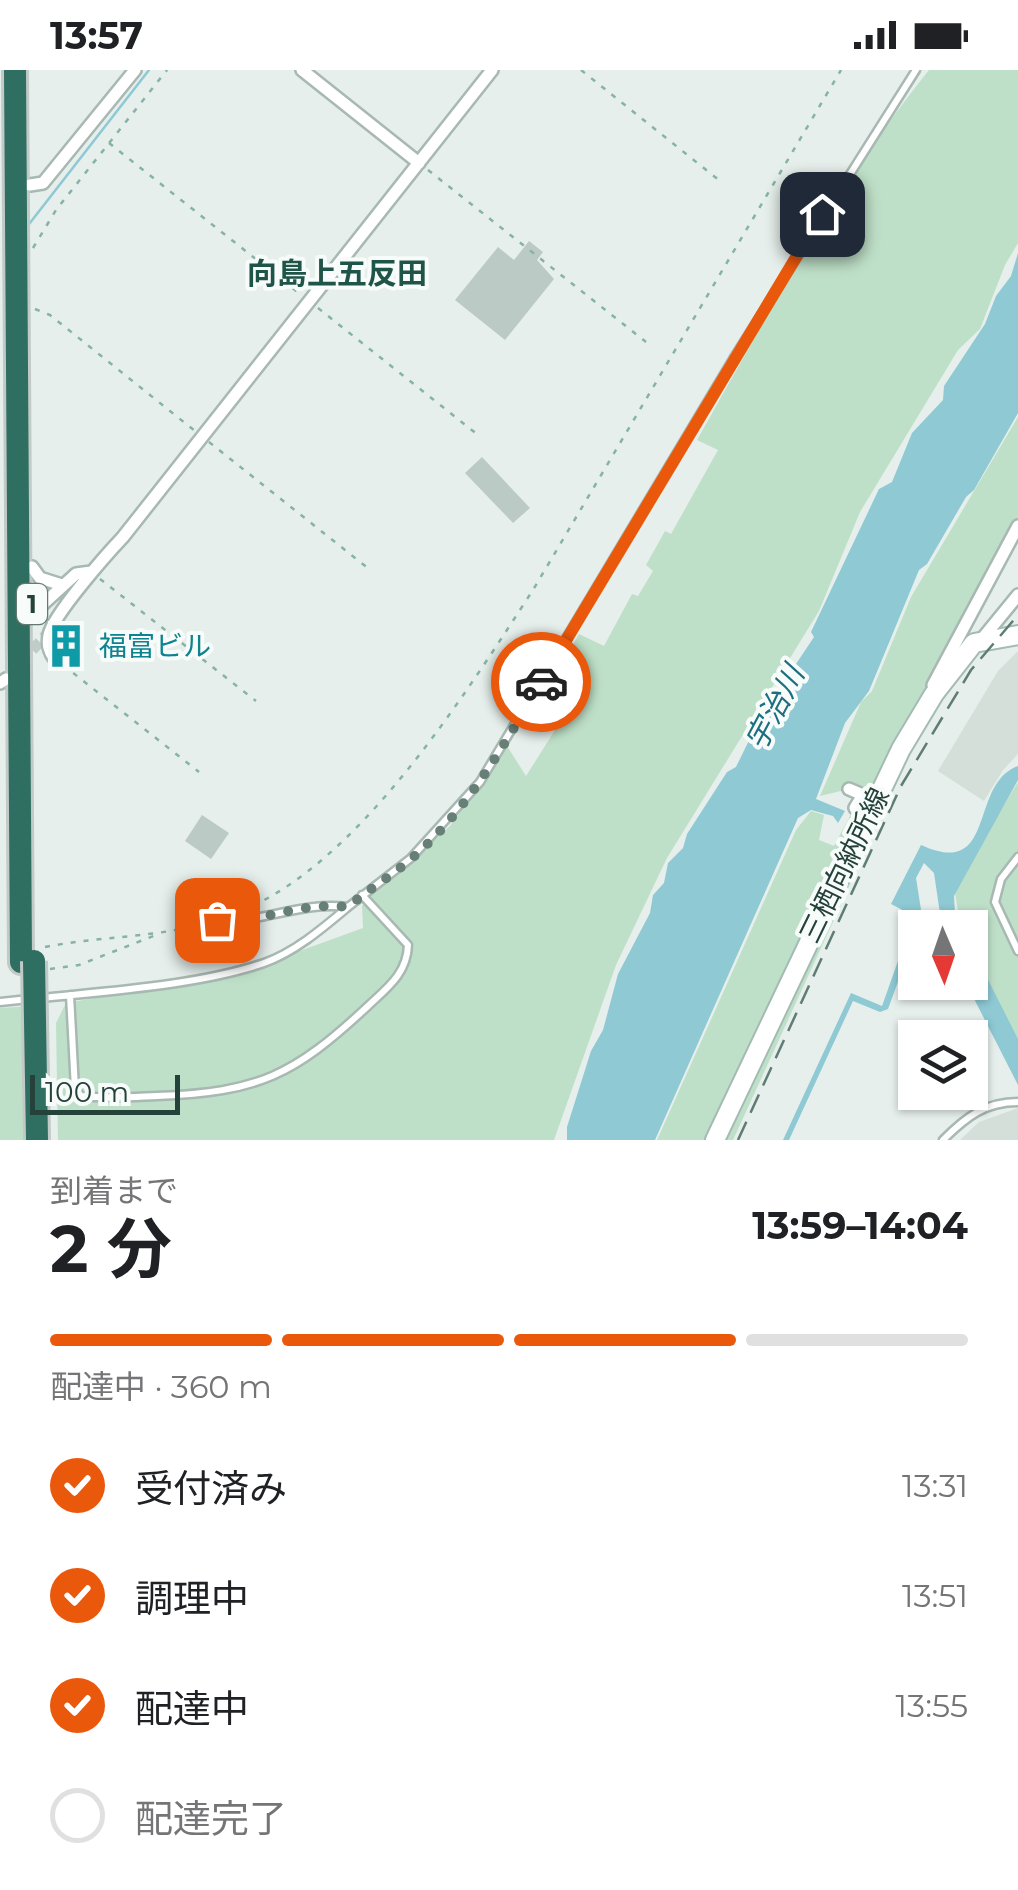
<!DOCTYPE html>
<html lang="ja">
<head>
<meta charset="utf-8">
<style>
  :root { --surface:#fff; --page:#f6f6f6; --text:#202124; --muted:#757577; --line:#e0e0e0; --accent:#ea580c }
  body { margin:0; font-family:Montserrat,"Noto Sans JP",sans-serif; background:var(--page); color:var(--text); height:100vh; display:flex; flex-direction:column; font-size:38px; white-space:nowrap }
  * { box-sizing:border-box; margin:0 }
  p { font-size:32px; color:var(--muted) }
  .icon { flex:none; width:55px; height:55px; fill:none; stroke:currentColor; stroke-width:2; stroke-linecap:round; stroke-linejoin:round }
  .map { position:relative; height:1070px; overflow:hidden }
  .details { display:flex; flex-direction:column; background:var(--surface); flex:1 }
  .details>* { flex:none }
  .needle { width:65px; rotate:178deg }
  .buttons { position:absolute; left:898px; top:840px; display:grid; gap:20px }
  .buttons a { display:grid; place-items:center; width:90px; height:90px; border-radius:0px; background:var(--surface); box-shadow:0 2px 8px #0004; font-size:50px }
  .scale { position:absolute; left:30px; bottom:25px; width:150px; box-sizing:border-box; padding-left:10px; border:5px solid #24423a; border-top:0; font-size:28px; line-height:35px; white-space:nowrap; color:#24423a; -webkit-text-stroke:8px #f7fbf9; paint-order:stroke }
  .pin { position:absolute; display:grid; place-items:center; width:85px; height:85px; color:#fff; margin:-42px; border-radius:20px; box-shadow:0 5px 15px #0006 }
  .courier { position:absolute; display:grid; place-items:center; width:100px; height:100px; margin:-50px; border:8px solid #ea580c; border-radius:50%; background:#fff; color:#222; box-shadow:0 2px 12px #0007 }
  .summary em { font-style:normal; font-weight:700 }
  .summary div { display:flex; flex-direction:column-reverse }
  .summary { display:flex; align-items:center; justify-content:space-between; height:170px; padding:0 50px }
  h1 { font-size:65px; font-weight:700; line-height:75px }
  .bar { display:grid; grid-template-columns:repeat(4,1fr); gap:15px 10px; align-content:center; height:120px; padding:0 50px }
  .bar i { height:12px; border-radius:8px; background:var(--line) }
  .bar .active { background:var(--accent) }
  .bar p { grid-column:span 4 }
  ol { padding:0 50px; list-style:none }
  li { display:flex; align-items:center; gap:30px; height:110px }
  li p { margin-inline-start:auto }
  li .icon { padding:10px; border-radius:50%; background:var(--accent); color:#fff; stroke-width:4 }
  li:last-child { color:var(--muted) }
  li i { width:55px; height:55px; border:5px solid var(--line); border-radius:50% }
  .status { display:flex; justify-content:space-between; align-items:center; height:70px; padding:0 50px; background:var(--surface); direction:ltr }
  .status svg { height:28px; fill:currentColor }
  .map>svg:first-child { display:block }
  .built { fill:#d4dfda }
  .green { fill:#bfe0c8 }
  .water { fill:#8ec9d4 }
  .lines { fill:none; stroke-linecap:round; stroke-linejoin:round }
  .stream { stroke:#8ec9d4; stroke-width:2.5 }
  .building { fill:#bbcac4 }
  .street-tunnel { stroke:#bfccc8; stroke-width:11; stroke-dasharray:11 5.5; stroke-linecap:butt }
  .lane-casing { stroke:#a8b8b2; stroke-width:11 }
  .street-casing { stroke:#a8b8b2; stroke-width:16 }
  .secondary-casing { stroke:#a4bbb3; stroke-width:22 }
  .highway-casing { stroke:#c2cac8; stroke-width:28 }
  .path { stroke:#86b3a5; stroke-width:2.5; stroke-dasharray:5 8; stroke-linecap:butt }
  .lane { stroke:#fff; stroke-width:6 }
  .street { stroke:#fff; stroke-width:11 }
  .secondary { stroke:#fff; stroke-width:18 }
  .highway { stroke:#2f6f62; stroke-width:22 }
  .rail { stroke:#5f7d75; stroke-width:2.5; stroke-dasharray:20 10; stroke-linecap:butt }
  .highway-bridge-casing { stroke:#c2cac8; stroke-width:28; stroke-linecap:butt }
  .highway-bridge { stroke:#2f6f62; stroke-width:22 }
  .done { stroke:#687f78; stroke-width:10; stroke-dasharray:0 18 }
  .route { stroke:#ea580c; stroke-width:12 }
  .labels { text-anchor:middle; stroke-width:8; stroke-linejoin:round; paint-order:stroke }
  .shield { fill:#f7fbf9; stroke:#637a73; stroke-width:2.5 }
  .shield-label { font-size:25px; font-weight:bold; fill:#24423a }
  .culture-label { font-size:28px; fill:#0d838f; stroke:#f7fbf9; text-anchor:start }
  .street-label { font-size:28px; fill:#24423a; stroke:#f7fbf9 }
  .neighbourhood-label { font-size:30px; font-weight:bold; fill:#1f5548; stroke:#f7fbf9 }
  .water-label { font-size:30px; font-style:italic; fill:#1c6f80; stroke:#f7fbf9 }
</style>
</head>
<body>
<div class="status"><b>13:57</b><svg viewBox="0 0 49 12"><path d="M0 12V9h3v3zM5 12V6h3v6zM10 12V3h3v9zM15 12V0h3v12zM26 1h20v11H26zM47 4h2v5h-2z"/></svg></div>
<div class="map">
<svg width="1018" height="1070" viewBox="0 0 1018 1070">
  <rect width="100%" height="100%" fill="#e6efeb"/>
  <path class="built" d="M 1018,581 L 1018,684 L 1003,700 L 984,731 L 938,701 L 998,601 Z
    M 1018,1038 L 1018,1070 L 960,1070 L 979,1052 Z"/>
  <path class="green" d="M 929,0 L 1018,0 L 1018,173 L 1005,195 L 980,259 L 958,280 L 860,442 L 819,541 L 667,788 L 616,895 L 554,1070 L 58,1070 L 56,953 L 66,933 L 236,904 L 363,858 L 362,836 L 370,824 L 450,756 L 507,676 L 526,706 L 569,638 L 556,607 L 579,564 L 604,576 L 632,524 L 638,526 L 653,501 L 646,495 L 665,461 L 671,464 L 718,380 L 697,370 C 769,243 837,114 929,0 Z
    M 1018,347 L 1018,456 L 863,741 L 862,725 L 849,719 L 820,726 L 861,632 L 872,621 L 911,527 Z
    M 957,609 L 915,673 L 733,1070 L 723,1070 L 917,658 Z
    M 1018,712 L 1018,976 L 970,876 L 970,858 L 961,857 L 954,818 Z
    M 811,741 L 824,745 L 819,770 L 834,776 L 851,744 L 860,750 L 710,1070 L 657,1070 L 796,760 Z
    M 47,935 L 50,1070 L 0,1070 L 0,938 Z"/>
  <path class="water" d="M 1018,183 L 1018,343 L 974,420 L 966,427 L 927,494 L 919,500 L 869,621 L 845,653 L 816,729 L 845,741 L 838,753 L 833,746 L 811,740 L 798,748 L 655,1070 L 567,1070 L 567,1057 L 591,981 L 603,960 L 618,904 L 650,843 L 653,825 L 664,813 L 668,793 L 683,778 L 687,764 L 727,702 L 736,697 L 760,648 L 814,567 L 811,562 L 879,419 L 892,412 L 912,363 L 943,330 L 944,316 L 985,254 L 996,226 L 1011,206 Z
    M 1018,696 L 1018,710 L 954,826 L 955,844 L 961,857 L 942,857 L 934,803 L 924,793 L 916,808 L 922,846 L 888,939 L 880,942 L 853,931 L 789,1070 L 783,1070 L 851,923 L 882,936 L 914,846 L 891,834 L 921,775 C 998,810 968,714 1018,696 Z
    M 970,874 L 1018,969 L 1018,1015 L 966,913 L 970,912 Z"/>
  <g class="lines">
    <path class="stream" d="M 26,158 L 149,0"/>
  </g>
  <path class="building" d="M 529,171 L 543,182 L 537,190 L 554,209 L 505,270 L 455,230 L 498,177 L 514,190 Z
    M 482,387 L 530,438 L 513,453 L 465,403 Z
    M 202,745 L 229,763 L 211,789 L 185,771 Z"/>
  <g class="lines">
    <path class="street-tunnel" d="M 21,592 L 49,562"/>
    <g class="lane-casing">
      <path id="lane" d="M 1018,787 L 1001,809 L 995,832 L 1018,881
        M 217,850 C 262,854 299,831 348,837 L 411,788 L 480,712 L 733,289 L 916,0
        M 70,925 L 75,1019 L 81,1026 C 106,1029 132,1027 157,1026 C 259,1022 293,1006 368,936 C 387,918 407,904 408,875 L 362,825
        M 41,928 C 109,921 200,915 264,893 C 295,882 323,858 348,837
        M 0,932 L 29,929
        M 943,1070 C 966,1047 985,1032 1018,1032"/>
    </g>
    <g class="street-casing">
      <path id="street" d="M 302,0 L 419,93
        M 30,115 L 43,113 L 135,0
        M 32,497 L 40,508 L 62,515
        M 32,544 L 76,504 L 91,502
        M 982,569 L 1018,525
        M 54,588 C 49,581 47,575 49,565 C 53,545 107,484 123,467 L 492,0
        M 0,613 L 6,609
        M 933,615 L 1018,456
        M 849,719 L 863,725 L 855,738 L 863,741 L 868,732"/>
    </g>
    <g class="secondary-casing">
      <path id="secondary" d="M 715,1070 L 901,679 L 934,624 L 974,573 L 1018,565"/>
    </g>
    <g class="highway-casing">
      <path id="highway" d="M 15,0 L 21,892"/>
    </g>
    <path class="path" d="M 581,0 L 720,111
      M 109,73 L 300,224
      M 428,100 L 646,272
      M 33,178 L 56,140 L 167,0
      M 318,238 L 478,365
      M 35,239 L 50,245 L 195,361
      M 209,372 L 369,499
      M 100,509 L 256,631
      M 63,595 L 199,702
      M 241,841 C 360,793 465,624 533,520 L 841,0
      M 45,877 C 100,866 156,868 210,852
      M 50,899 L 79,895 L 156,865"/>
    <use href="#lane" class="lane"/>
    <use href="#street" class="street"/>
    <use href="#secondary" class="secondary"/>
    <use href="#highway" class="highway"/>
    <path class="rail" d="M 738,1070 L 901,716 L 971,600 L 1018,545"/>
    <g class="highway-bridge-casing">
      <path id="highway-bridge" d="M 34,891 L 37,1070"/>
    </g>
    <use href="#highway-bridge" class="highway-bridge"/>
  </g>
  <g class="lines">
    <path class="done" d="M 217,850 C 262,854 298,831 348,837 C 368,820 391,806 411,789 C 467,741 504,675 541,612"/>
    <path class="route" d="M 541,612 L 822,144"/>
  </g>
  <defs>
    <g id="building-bare" transform="scale(3.45)"><path d="M-4-6H4V6H1V3H-1V6H-4ZM-2.5-4.3h1.7v1.8h-1.7ZM.8-4.3h1.7v1.8H.8ZM-2.5-1h1.7V.8h-1.7ZM.8-1h1.7V.8H.8Z" fill="#0f9aa8" stroke="#f7fbf9" stroke-width="2.5" paint-order="stroke"/></g>
  </defs>
  <g fill-rule="evenodd">
    <use href="#building-bare" x="66" y="576"/>
  </g>
  <g class="labels">
    <rect class="shield" x="17" y="514" width="30" height="40" rx="8"/>
    <g class="shield-label">
      <text x="32" y="543">1</text>
    </g>
    <g class="culture-label">
      <text x="99" y="586">福富ビル</text>
    </g>
    <g class="street-label">
      <text transform="translate(844 795) rotate(-64)" y="10">三栖向納所線</text>
    </g>
    <g class="neighbourhood-label">
      <text x="337" y="214">向島上五反田</text>
    </g>
    <g class="water-label">
      <text transform="translate(775 638) rotate(-62)" y="10">宇治川</text>
    </g>
  </g>
</svg>
<div class="buttons">
<a><svg class="needle" viewBox="-14 -14 28 28"><path d="M0-13l5 13h-10z" fill="#e53935"/><path d="M0 13l5-13h-10z" fill="#757577"/></svg></a>
<a><svg class="icon" aria-label="layers" viewBox="0 0 24 24"><path d="M12 4l9 5-9 5-9-5zM3 14l9 5 9-5"/></svg></a>
</div>
<div class="scale">100 m</div>
<div class="pin" style="left:217px;top:850px;background:#ea580c"><svg class="icon" aria-label="bag" viewBox="0 0 24 24"><path d="M5 8h14l-1 12H6zM9 8a3 3 0 0 1 6 0"/></svg></div>
<div class="pin" style="left:822px;top:144px;background:#1f2937"><svg class="icon" aria-label="home" viewBox="0 0 24 24"><path d="M3 11l9-7 9 7M6 9v11h12V9"/></svg></div>
<div class="courier" style="left:541px;top:612px"><svg class="icon" aria-label="car" viewBox="0 0 24 24"><path d="M5 17H2v-5l4-1 3-4h7l3 4 3 1v5h-3M9 17h6M6 11h13"/><circle cx="7" cy="17" r="2"/><circle cx="17" cy="17" r="2"/></svg></div>
</div>
<section class="details">
<div class="summary"><div><h1>2 分</h1><p>到着まで</p></div><em>13:59–14:04</em></div>
<div class="bar"><i class="active"></i><i class="active"></i><i class="active"></i><i></i><p>配達中 · 360 m</p></div>
<ol>
<li><svg class="icon" aria-label="check" viewBox="0 0 24 24"><path d="M5 12l5 5 9-10"/></svg>受付済み<p>13:31</p></li>
<li><svg class="icon" aria-label="check" viewBox="0 0 24 24"><path d="M5 12l5 5 9-10"/></svg>調理中<p>13:51</p></li>
<li><svg class="icon" aria-label="check" viewBox="0 0 24 24"><path d="M5 12l5 5 9-10"/></svg>配達中<p>13:55</p></li>
<li><i></i>配達完了</li>
</ol>
</section>
</body>
</html>
